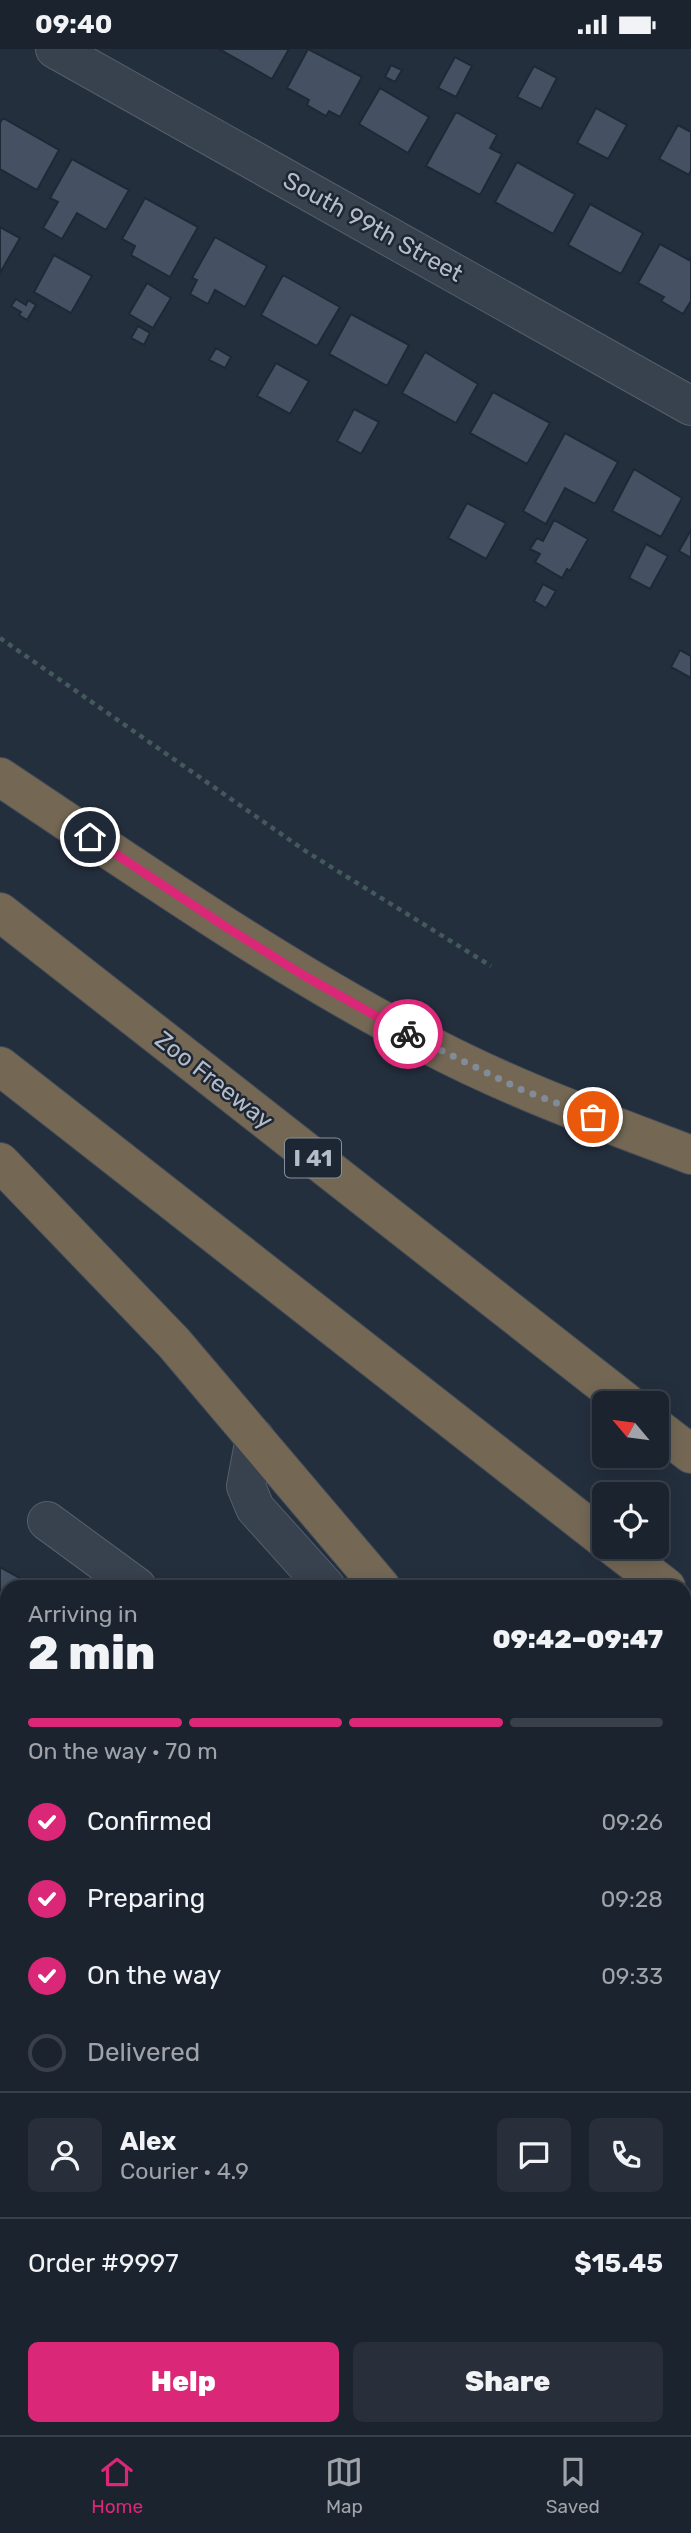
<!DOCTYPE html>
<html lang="en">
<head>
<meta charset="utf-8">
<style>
  :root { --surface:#1b232e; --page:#282f3a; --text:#f1f3f6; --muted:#a0a4aa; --line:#39404a; --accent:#db2777 }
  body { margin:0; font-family:Rubik,sans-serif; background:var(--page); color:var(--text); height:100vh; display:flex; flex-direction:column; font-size:26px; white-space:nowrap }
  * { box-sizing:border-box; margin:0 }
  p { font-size:23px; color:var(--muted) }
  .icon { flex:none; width:38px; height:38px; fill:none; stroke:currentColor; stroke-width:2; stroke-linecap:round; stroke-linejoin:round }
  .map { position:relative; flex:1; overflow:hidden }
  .drawer { position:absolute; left:0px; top:1531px; width:691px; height:856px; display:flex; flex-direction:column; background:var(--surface); border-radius:21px 21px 0 0; box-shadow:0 4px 18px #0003,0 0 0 2px var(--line) }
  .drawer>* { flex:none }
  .needle { width:46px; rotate:299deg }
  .fabs { position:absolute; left:592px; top:1342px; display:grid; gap:14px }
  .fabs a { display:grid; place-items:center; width:77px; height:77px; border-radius:10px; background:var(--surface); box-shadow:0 4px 18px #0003,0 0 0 2px var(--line); font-size:35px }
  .pin { position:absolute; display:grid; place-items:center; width:60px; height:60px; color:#fff; margin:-30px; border:4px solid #fff; border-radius:50%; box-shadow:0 2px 7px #0007 }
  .courier { position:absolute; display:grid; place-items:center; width:70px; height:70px; margin:-35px; border:5px solid #db2777; border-radius:50%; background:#fff; color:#222; box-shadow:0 2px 9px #0007 }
  .summary em { font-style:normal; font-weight:800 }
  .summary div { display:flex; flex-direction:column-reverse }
  .summary { display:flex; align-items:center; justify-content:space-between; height:119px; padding:0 28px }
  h1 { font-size:46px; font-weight:800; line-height:52px }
  .bar { display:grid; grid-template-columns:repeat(4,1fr); gap:10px 7px; align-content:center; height:84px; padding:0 28px }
  .bar i { height:9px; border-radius:5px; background:var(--line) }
  .bar .selected { background:var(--accent) }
  .bar p { grid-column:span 4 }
  .line { display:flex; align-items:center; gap:18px; padding:0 28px; border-top:2px solid var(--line) }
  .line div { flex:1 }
  .round { display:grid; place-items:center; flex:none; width:74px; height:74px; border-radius:10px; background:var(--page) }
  ol { padding:0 28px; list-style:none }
  li { display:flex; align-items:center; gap:21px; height:77px }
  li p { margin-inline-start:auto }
  li .icon { padding:7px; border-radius:50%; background:var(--accent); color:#fff; stroke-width:4 }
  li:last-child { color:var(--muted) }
  li i { width:38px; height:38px; border:4px solid var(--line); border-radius:50% }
  .button { display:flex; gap:14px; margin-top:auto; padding:14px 28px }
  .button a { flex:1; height:80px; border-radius:10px; background:var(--accent); color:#fff; font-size:28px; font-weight:800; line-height:80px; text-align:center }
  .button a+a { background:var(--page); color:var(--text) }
  .status { display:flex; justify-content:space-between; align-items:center; height:49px; padding:0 35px; background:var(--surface); direction:ltr }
  .status svg { height:19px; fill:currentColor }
  .tab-bar { display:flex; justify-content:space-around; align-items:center; height:98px; border-top:2px solid var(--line); background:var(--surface); font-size:19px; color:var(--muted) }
  .tab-bar a { display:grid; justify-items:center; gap:4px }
  .tab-bar .selected { color:var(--accent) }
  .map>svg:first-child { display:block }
  .building { fill:#455162; stroke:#1f2835; stroke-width:2 }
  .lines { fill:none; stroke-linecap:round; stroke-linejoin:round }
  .minor-tunnel { stroke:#3a4453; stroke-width:38; stroke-dasharray:38 19; stroke-linecap:butt }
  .minor-casing { stroke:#565f6c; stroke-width:40 }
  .highway-casing { stroke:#434c59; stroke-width:40 }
  .path { stroke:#44595c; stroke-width:4.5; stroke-dasharray:5 5; stroke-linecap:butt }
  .minor { stroke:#38414e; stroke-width:38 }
  .highway { stroke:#746855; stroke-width:38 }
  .done { stroke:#828b98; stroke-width:7; stroke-dasharray:0 12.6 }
  .route { stroke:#db2777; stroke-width:9 }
  .labels { text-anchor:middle; stroke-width:5; stroke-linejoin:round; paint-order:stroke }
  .shield { fill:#1d2633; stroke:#878f9c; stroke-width:2 }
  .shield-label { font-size:23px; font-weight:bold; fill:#b4bcc9 }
  .street-label { font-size:24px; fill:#b4bcc9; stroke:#1d2633 }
</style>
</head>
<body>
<div class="status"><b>09:40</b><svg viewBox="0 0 49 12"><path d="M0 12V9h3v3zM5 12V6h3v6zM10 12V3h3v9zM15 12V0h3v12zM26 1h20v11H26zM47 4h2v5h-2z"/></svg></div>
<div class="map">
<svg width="691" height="2386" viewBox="0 0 691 2386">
  <rect width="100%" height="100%" fill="#242f3e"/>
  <path class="building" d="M 219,0 L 289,0 L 272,30 Z
    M 308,0 L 362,28 L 340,68 L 329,62 L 326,67 L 307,56 L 309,51 L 287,39 Z
    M 455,8 L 472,17 L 456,48 L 438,39 Z
    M 391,16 L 402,21 L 395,33 L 385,28 Z
    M 534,17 L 557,29 L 541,60 L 517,48 Z
    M 380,39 L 429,68 L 408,104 L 359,75 Z
    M 596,59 L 627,76 L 608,110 L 577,94 Z
    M 456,63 L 497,86 L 490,99 L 502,105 L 480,146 L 426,117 Z
    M 3,69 L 59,101 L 37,141 L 0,120 L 0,74 Z
    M 678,76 L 691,83 L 691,121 L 689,126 L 659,110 Z
    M 72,110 L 129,141 L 106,181 L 77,164 L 62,190 L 43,179 L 58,153 L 50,149 Z
    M 517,113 L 575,145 L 553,185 L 495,153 Z
    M 145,149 L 198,178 L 170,228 L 131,206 L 135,197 L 122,190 Z
    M 590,155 L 643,184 L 621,225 L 568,196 Z
    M 0,178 L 20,189 L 0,224 Z
    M 215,188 L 267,217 L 245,258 L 215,241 L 208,255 L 190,245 L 197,231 L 192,229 Z
    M 660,195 L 689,211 L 691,207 L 691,252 L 683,265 L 661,252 L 664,248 L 638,234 Z
    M 54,206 L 92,227 L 71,264 L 34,243 Z
    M 283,226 L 340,258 L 317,297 L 261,266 Z
    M 147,234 L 171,249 L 153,279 L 129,265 Z
    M 16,250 L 26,256 L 28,251 L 36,256 L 27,271 L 19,266 L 21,263 L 11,257 Z
    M 351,265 L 409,296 L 387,337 L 329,305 Z
    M 138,277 L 150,284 L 144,296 L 131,289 Z
    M 216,299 L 231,308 L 225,319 L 209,311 Z
    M 425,303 L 478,335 L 456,374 L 402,344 Z
    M 276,314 L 309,332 L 290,365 L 257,347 Z
    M 493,343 L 550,374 L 527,415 L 470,384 Z
    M 354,360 L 379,373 L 361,405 L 337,392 Z
    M 565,384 L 618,413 L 595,455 L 565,439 L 546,475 L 523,462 Z
    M 634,420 L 682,449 L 661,488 L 612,462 Z
    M 467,454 L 506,474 L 486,510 L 448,489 Z
    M 554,471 L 588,490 L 570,522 L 567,520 L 562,529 L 535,513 L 540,505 L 530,500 L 537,489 L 543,492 Z
    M 691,481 L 691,509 L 679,502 Z
    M 646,495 L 668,507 L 650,540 L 629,529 Z
    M 543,535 L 556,542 L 546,559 L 534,552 Z
    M 680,601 L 691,607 L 691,629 L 671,618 Z
    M 0,1518 L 36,1538 L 7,1538 L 7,1644 L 0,1657 Z
    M 7,1868 L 7,2055 L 0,2051 L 0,1880 Z
    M 684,1928 L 691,1932 L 691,1981 L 684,1977 Z
    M 7,2110 L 7,2268 L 0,2281 L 0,2123 Z
    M 0,2319 L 7,2323 L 7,2346 L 0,2358 Z
    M 515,2380 L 631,2380 L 628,2386 L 519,2386 L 514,2382 Z"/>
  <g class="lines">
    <path class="minor-tunnel" d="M 0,1881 L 7,1885"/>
    <g class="minor-casing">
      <path id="minor" d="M 55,0 L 691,357
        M 255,1389 L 246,1437 L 255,1459 L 326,1538
        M 47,1472 L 137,1538
        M 0,1711 L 7,1699
        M 0,1749 L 7,1753
        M 684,2132 L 691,2136
        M 684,2258 L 691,2254
        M 295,2380 L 306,2386
        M 235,2386 L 238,2380
        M 370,2386 L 373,2380"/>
    </g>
    <g class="highway-casing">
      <path id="highway" d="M 0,728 C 140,821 278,918 427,995 C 512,1040 602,1072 691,1106
        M 0,863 L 627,1354
        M 0,1017 L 604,1490
        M 0,1113 L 174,1294 L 381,1538
        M 656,1378 L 691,1405
        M 614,1498 L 666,1538
        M 684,1827 L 691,1831"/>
    </g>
    <path class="path" d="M 0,589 L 307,803 L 491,917
      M 6,2270 L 7,2270"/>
    <use href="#minor" class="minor"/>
    <use href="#highway" class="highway"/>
  </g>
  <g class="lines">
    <path class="done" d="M 408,985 L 520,1040 L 593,1068"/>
    <path class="route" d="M 90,788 L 226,878 L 303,926 L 408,985"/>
  </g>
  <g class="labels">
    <rect class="shield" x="285" y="1089.5" width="56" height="39" rx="5"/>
    <g class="shield-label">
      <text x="313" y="1117">I 41</text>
    </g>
    <g class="street-label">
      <text transform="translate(373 178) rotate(29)" y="8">South 99th Street</text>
      <text transform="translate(214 1031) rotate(38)" y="8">Zoo Freeway</text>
    </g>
  </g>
</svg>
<div class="fabs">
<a><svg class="needle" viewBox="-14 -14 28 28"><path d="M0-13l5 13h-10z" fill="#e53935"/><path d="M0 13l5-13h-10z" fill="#a0a4aa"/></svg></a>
<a><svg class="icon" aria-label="locate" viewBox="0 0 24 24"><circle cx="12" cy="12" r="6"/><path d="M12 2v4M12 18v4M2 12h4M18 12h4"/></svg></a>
</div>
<div class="pin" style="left:593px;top:1068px;background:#ea580c"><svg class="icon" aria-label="bag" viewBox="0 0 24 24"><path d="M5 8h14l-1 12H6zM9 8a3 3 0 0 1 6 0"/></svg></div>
<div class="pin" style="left:90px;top:788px;background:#1f2937"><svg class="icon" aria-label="home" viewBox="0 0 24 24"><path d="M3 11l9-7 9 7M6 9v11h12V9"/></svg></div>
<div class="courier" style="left:408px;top:985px"><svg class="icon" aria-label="bike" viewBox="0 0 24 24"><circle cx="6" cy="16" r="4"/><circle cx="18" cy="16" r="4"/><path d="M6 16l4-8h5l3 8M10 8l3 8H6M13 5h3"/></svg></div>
<section class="drawer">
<div class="summary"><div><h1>2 min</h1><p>Arriving in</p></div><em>09:42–09:47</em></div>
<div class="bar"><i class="selected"></i><i class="selected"></i><i class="selected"></i><i></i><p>On the way · 70 m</p></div>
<ol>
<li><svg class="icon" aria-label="check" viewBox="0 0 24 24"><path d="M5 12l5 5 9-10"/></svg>Confirmed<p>09:26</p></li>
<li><svg class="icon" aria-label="check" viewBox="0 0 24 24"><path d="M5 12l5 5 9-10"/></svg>Preparing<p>09:28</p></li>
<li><svg class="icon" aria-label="check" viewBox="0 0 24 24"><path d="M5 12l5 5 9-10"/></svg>On the way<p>09:33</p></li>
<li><i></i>Delivered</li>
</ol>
<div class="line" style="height:126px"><a class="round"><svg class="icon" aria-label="person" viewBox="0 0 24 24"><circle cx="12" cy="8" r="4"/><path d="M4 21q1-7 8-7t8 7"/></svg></a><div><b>Alex</b><p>Courier · 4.9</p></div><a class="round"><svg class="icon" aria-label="chat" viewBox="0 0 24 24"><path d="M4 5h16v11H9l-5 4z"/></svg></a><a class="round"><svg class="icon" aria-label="phone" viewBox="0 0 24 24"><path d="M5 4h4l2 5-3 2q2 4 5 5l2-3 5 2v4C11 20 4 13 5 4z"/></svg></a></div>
<div class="line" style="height:91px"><div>Order #9997</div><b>$15.45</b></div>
<div class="button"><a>Help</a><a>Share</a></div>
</section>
</div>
<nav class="tab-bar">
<a class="selected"><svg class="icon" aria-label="home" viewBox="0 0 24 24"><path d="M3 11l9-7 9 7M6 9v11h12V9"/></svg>Home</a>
<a><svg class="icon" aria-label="map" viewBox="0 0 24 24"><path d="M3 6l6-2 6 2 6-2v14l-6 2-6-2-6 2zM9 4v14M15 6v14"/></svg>Map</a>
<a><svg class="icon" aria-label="saved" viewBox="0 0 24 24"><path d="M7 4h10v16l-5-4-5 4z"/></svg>Saved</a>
</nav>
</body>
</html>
